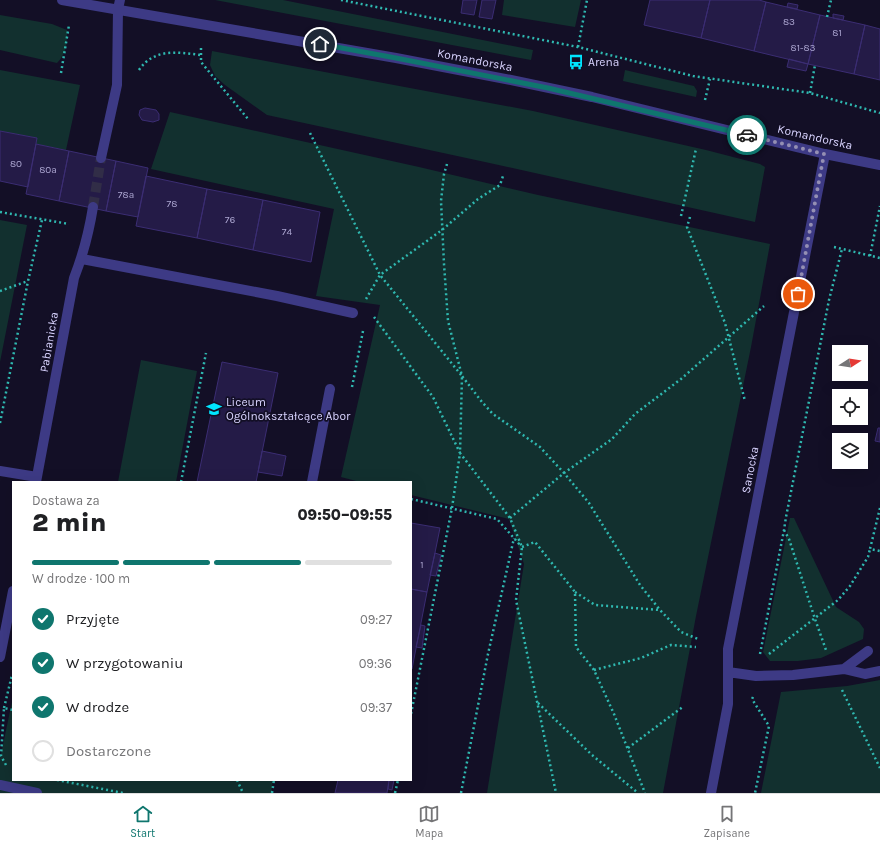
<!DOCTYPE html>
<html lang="pl">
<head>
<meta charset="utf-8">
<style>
  :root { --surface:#fff; --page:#f2f2f2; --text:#202124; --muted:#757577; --line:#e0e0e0; --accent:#0f766e }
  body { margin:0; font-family:Karla,sans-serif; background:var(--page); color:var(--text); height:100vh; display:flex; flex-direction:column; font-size:15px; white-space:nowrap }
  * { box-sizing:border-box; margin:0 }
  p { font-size:13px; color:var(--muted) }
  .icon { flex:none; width:22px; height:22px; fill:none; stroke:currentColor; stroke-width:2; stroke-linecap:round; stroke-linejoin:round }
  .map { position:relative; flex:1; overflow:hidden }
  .details { position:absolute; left:12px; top:481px; width:400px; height:300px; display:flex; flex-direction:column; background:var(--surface); border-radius:0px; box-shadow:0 4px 16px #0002 }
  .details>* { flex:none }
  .needle { width:26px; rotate:78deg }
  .tools { position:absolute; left:832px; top:345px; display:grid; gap:8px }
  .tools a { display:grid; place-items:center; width:36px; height:36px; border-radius:0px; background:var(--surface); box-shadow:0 4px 16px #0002; font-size:20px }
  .pin { position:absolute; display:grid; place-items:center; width:34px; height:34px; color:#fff; margin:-17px; border:2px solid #fff; border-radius:50%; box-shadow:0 1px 4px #0007 }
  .courier { position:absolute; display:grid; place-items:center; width:40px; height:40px; margin:-20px; border:3px solid #0f766e; border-radius:50%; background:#fff; color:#222; box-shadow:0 1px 5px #0007 }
  .head em { font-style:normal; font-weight:800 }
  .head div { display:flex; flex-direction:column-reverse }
  .head { display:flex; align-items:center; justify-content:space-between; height:68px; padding:0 20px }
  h1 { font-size:26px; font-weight:800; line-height:30px }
  .bar { display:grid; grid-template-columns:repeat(4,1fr); gap:6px 4px; align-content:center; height:48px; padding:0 20px }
  .bar i { height:5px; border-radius:3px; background:var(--line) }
  .bar .active { background:var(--accent) }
  .bar p { grid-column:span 4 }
  ol { padding:0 20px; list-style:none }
  li { display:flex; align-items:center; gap:12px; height:44px }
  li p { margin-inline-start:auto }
  li .icon { padding:4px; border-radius:50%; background:var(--accent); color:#fff; stroke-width:4 }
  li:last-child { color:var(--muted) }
  li i { width:22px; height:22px; border:2px solid var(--line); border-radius:50% }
  .menu { display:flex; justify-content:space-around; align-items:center; height:56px; border-top:1px solid var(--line); background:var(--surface); font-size:11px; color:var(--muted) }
  .menu a { display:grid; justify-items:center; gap:2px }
  .menu .active { color:var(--accent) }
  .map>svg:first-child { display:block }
  .green { fill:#12302f }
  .building { fill:#241b47; stroke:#3b2d73 }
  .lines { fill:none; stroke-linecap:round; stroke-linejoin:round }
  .minor-tunnel { stroke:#312d47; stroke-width:10; stroke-dasharray:10 5; stroke-linecap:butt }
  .path { stroke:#2fb8b0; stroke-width:2.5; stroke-dasharray:2 3; stroke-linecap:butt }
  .minor { stroke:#3d3a85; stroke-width:10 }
  .done { stroke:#948fb3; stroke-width:4; stroke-dasharray:0 7.2 }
  .route { stroke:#0f766e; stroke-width:5 }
  .labels { text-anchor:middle; stroke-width:3.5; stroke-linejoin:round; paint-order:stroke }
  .number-label { font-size:10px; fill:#aca6d1 }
  .street-label { font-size:12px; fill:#d9d4ff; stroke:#130f26 }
  .poi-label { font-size:12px; fill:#d9d4ff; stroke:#130f26; text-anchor:start }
</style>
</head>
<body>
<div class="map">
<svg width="880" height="793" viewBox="0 0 880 793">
  <rect width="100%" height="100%" fill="#130f26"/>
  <path class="green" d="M 215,0 L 283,0 L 533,50 L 531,60 Z
    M 504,0 L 581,0 L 575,27 L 502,15 Z
    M 0,15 L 52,24 L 67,30 C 67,44 67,53 57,63 L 0,50 Z
    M 212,51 L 533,111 L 706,150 L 760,164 L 765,167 L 755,222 L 485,162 L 267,115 L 225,85 L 215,76 L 210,65 Z
    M 0,70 L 80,85 L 66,150 L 36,144 L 37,138 L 0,131 Z
    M 625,70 L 694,86 L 697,91 L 696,97 L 623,81 Z
    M 170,112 L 419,167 L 538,195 L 770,244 L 751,347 L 696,616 L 663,793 L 487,793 L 524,564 L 509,519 L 411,495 L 411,482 L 360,482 L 341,477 L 380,305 L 316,296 L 334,209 L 151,169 Z
    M 0,220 L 27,225 L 0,362 Z
    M 141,360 L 197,371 L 176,482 L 118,482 Z
    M 790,518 L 794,518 L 836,607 L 859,622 L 864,629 L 863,639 L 821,658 L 798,661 L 770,661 L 763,652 Z
    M 880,680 L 880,793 L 761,793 L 781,692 L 847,686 Z
    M 13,697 L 13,780 L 273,780 L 271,793 L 0,793 L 0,759 Z"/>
  <path class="building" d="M 463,0 L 477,0 L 474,15 L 461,13 Z
    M 482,0 L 496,0 L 492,19 L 479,17 Z
    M 650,0 L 710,0 L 701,38 L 644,25 Z
    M 710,0 L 759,0 L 766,2 L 754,51 L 701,38 Z
    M 766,2 L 820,15 L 808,64 L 754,51 Z
    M 788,3 L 798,5 L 797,9 L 787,7 Z
    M 833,14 L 844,16 L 843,20 L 833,18 Z
    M 820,15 L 865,25 L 854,74 L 808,64 Z
    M 865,25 L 880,29 L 880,80 L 854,74 Z
    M 789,59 L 808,64 L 806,71 L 787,67 Z
    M 145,108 L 156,110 L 159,114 L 159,120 L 153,122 L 142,120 L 139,115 L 140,110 Z
    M 0,131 L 37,138 L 28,187 L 0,181 Z
    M 36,144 L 69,151 L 59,201 L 26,194 Z
    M 69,151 L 116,161 L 106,211 L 59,201 Z
    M 116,161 L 148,168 L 138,217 L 106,211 Z
    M 146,176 L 207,189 L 197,238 L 136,226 Z
    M 207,189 L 263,200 L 253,250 L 197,238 Z
    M 263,200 L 320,212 L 311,262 L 253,250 Z
    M 222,362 L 278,373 L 256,482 L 197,482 Z
    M 878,428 L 880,428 L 880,442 L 875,441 Z
    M 262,451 L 286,456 L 282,476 L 258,472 Z
    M 411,523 L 440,528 L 427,592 L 411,589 Z
    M 435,553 L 441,555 L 436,576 L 430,575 Z
    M 411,589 L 427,592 L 412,669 L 411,669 Z
    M 421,625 L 425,626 L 422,648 L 416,647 Z
    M 338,780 L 389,780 L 387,793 L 335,793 Z
    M 389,780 L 394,780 L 392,790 L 388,789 Z"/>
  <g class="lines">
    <path class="minor-tunnel" d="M 93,207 L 101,158"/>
    <path class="path" d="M 341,0 L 578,47 L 693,76 L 810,93 L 880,113
      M 827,17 L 831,0
      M 578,47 L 587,0
      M 201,48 L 201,62 L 248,119
      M 139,70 C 154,48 178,52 200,55
      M 61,73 L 69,25
      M 810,93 L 815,65
      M 705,100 L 710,79
      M 310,133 L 380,275 L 462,376 L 460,453 L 510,518 L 522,547 L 516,600 L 556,793
      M 447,164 L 444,174 L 441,201 L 444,264 L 448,321 L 462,376 L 482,402 L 493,414 L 540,447 L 564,473 L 589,503 L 640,585 L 660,610 L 681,632 L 698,639
      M 0,212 L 69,224
      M 681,216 L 696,149
      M 690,217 L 687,227 L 725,323 L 745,401
      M 834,247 L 880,258
      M 870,256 L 880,206
      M 0,291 L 28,281
      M 366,299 L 380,275 L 442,230 L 478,199 L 500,185 L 503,176
      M 374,317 L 433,397 L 460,453 L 452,508 L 411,714
      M 352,387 L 363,331
      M 0,423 L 28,281 L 42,220
      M 181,482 L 206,353
      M 411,499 L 497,519 L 520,545
      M 880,508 L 870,549 L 880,551
      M 510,518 L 564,473 L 612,439 L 635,414 L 681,379 L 764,306
      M 784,530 L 789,539 L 815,619 L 826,650
      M 522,547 L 535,542 L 575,592 L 576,647 L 594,670 L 614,714 L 645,793
      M 575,592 L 595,605 L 660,610
      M 760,654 L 784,530 L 786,517 L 829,300 L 842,249
      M 769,654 L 838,600 L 850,586 L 868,557 L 870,549
      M 594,670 L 641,658 L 671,645 L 696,647
      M 842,690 L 880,768
      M 753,697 L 752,699 L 769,726 L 755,793
      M 538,703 L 592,755 L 638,793
      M 4,708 L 12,675
      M 628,748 L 684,706
      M 6,765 L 1,756 L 4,708 L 13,710
      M 57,780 L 123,793
      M 237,780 L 243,793
      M 272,793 L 274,780
      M 395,793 L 398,780
      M 461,793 L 488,654 L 514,538"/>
    <path class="minor" d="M 62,0 L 396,58 L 511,80 L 592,97 L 825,154 L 880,165
      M 101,158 L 117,85 L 118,9 L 120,0
      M 82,259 L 277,296 L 353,313
      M 0,471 L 37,477
      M 36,482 L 74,278 C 83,255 89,232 93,207
      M 312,482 L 330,389
      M 0,657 L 13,591
      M 844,669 L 868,651
      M 728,672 L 756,676 L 793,675 L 844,669 L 865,674 L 880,671
      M 0,785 L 37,793
      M 711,793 L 728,704 L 728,649 L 825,154"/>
  </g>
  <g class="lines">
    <path class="done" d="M 747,135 L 824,154 L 798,294"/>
    <path class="route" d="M 320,44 L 396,58 L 548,88 L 747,135"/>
  </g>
  <defs>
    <g id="bus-bare" transform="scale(1.2)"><path d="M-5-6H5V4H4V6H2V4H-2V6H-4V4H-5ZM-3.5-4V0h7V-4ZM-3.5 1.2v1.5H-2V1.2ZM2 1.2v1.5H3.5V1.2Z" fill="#00e5ff" stroke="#130f26" stroke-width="2.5" paint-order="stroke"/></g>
    <g id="school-bare" transform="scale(1.2)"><path d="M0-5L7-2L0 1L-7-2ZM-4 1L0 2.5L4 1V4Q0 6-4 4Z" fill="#00e5ff" stroke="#130f26" stroke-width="2.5" paint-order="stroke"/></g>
  </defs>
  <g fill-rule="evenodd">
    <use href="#bus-bare" x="576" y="62"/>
    <use href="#school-bare" x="214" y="409"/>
  </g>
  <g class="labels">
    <g class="number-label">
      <text x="789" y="25">83</text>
      <text x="837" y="36">81</text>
      <text x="803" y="51">81-83</text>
      <text x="16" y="167">80</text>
      <text x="48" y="173">80a</text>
      <text x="126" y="198">78a</text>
      <text x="172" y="207">78</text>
      <text x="230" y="223">76</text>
      <text x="287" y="235">74</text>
      <text x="422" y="568">1</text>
    </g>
    <g class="street-label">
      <text transform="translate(475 60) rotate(11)" y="4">Komandorska</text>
      <text transform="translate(815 137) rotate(13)" y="4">Komandorska</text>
      <text transform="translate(49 342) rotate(-80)" y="4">Pabianicka</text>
      <text transform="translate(750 470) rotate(-79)" y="4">Sanocka</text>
    </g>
    <g class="poi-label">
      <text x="588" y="66">Arena</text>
      <text x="226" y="406">Liceum<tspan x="226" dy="14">Ogólnokształcące Abor</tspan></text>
    </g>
  </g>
</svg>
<div class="tools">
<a><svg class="needle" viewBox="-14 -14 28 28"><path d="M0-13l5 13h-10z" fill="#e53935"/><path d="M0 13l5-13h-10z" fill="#757577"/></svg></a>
<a><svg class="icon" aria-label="locate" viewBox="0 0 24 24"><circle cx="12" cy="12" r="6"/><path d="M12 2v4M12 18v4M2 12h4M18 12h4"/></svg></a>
<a><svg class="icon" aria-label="layers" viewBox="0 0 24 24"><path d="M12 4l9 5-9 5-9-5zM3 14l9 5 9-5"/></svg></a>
</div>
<div class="pin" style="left:798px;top:294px;background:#ea580c"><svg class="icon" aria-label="bag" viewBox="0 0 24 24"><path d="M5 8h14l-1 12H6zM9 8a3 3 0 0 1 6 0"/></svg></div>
<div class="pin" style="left:320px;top:44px;background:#1f2937"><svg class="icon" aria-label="home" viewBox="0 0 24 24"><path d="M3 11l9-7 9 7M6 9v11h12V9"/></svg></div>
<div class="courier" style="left:747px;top:135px"><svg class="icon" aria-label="car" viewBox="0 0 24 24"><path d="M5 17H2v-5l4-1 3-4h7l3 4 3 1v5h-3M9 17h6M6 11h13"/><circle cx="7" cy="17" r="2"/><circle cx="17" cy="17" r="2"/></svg></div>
<section class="details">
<div class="head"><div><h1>2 min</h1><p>Dostawa za</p></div><em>09:50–09:55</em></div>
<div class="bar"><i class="active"></i><i class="active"></i><i class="active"></i><i></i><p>W drodze · 100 m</p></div>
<ol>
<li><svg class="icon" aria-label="check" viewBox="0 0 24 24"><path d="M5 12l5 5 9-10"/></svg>Przyjęte<p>09:27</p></li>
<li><svg class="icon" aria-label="check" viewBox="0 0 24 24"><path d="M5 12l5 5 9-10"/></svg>W przygotowaniu<p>09:36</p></li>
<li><svg class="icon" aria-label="check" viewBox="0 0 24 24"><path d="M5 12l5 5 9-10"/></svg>W drodze<p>09:37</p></li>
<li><i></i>Dostarczone</li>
</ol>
</section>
</div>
<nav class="menu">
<a class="active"><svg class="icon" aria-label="home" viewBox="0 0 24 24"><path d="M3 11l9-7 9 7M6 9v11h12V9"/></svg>Start</a>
<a><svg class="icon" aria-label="map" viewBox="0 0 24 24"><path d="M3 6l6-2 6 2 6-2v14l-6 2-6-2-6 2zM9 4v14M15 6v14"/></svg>Mapa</a>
<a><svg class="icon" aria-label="saved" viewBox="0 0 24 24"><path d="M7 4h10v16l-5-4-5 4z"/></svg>Zapisane</a>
</nav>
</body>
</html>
